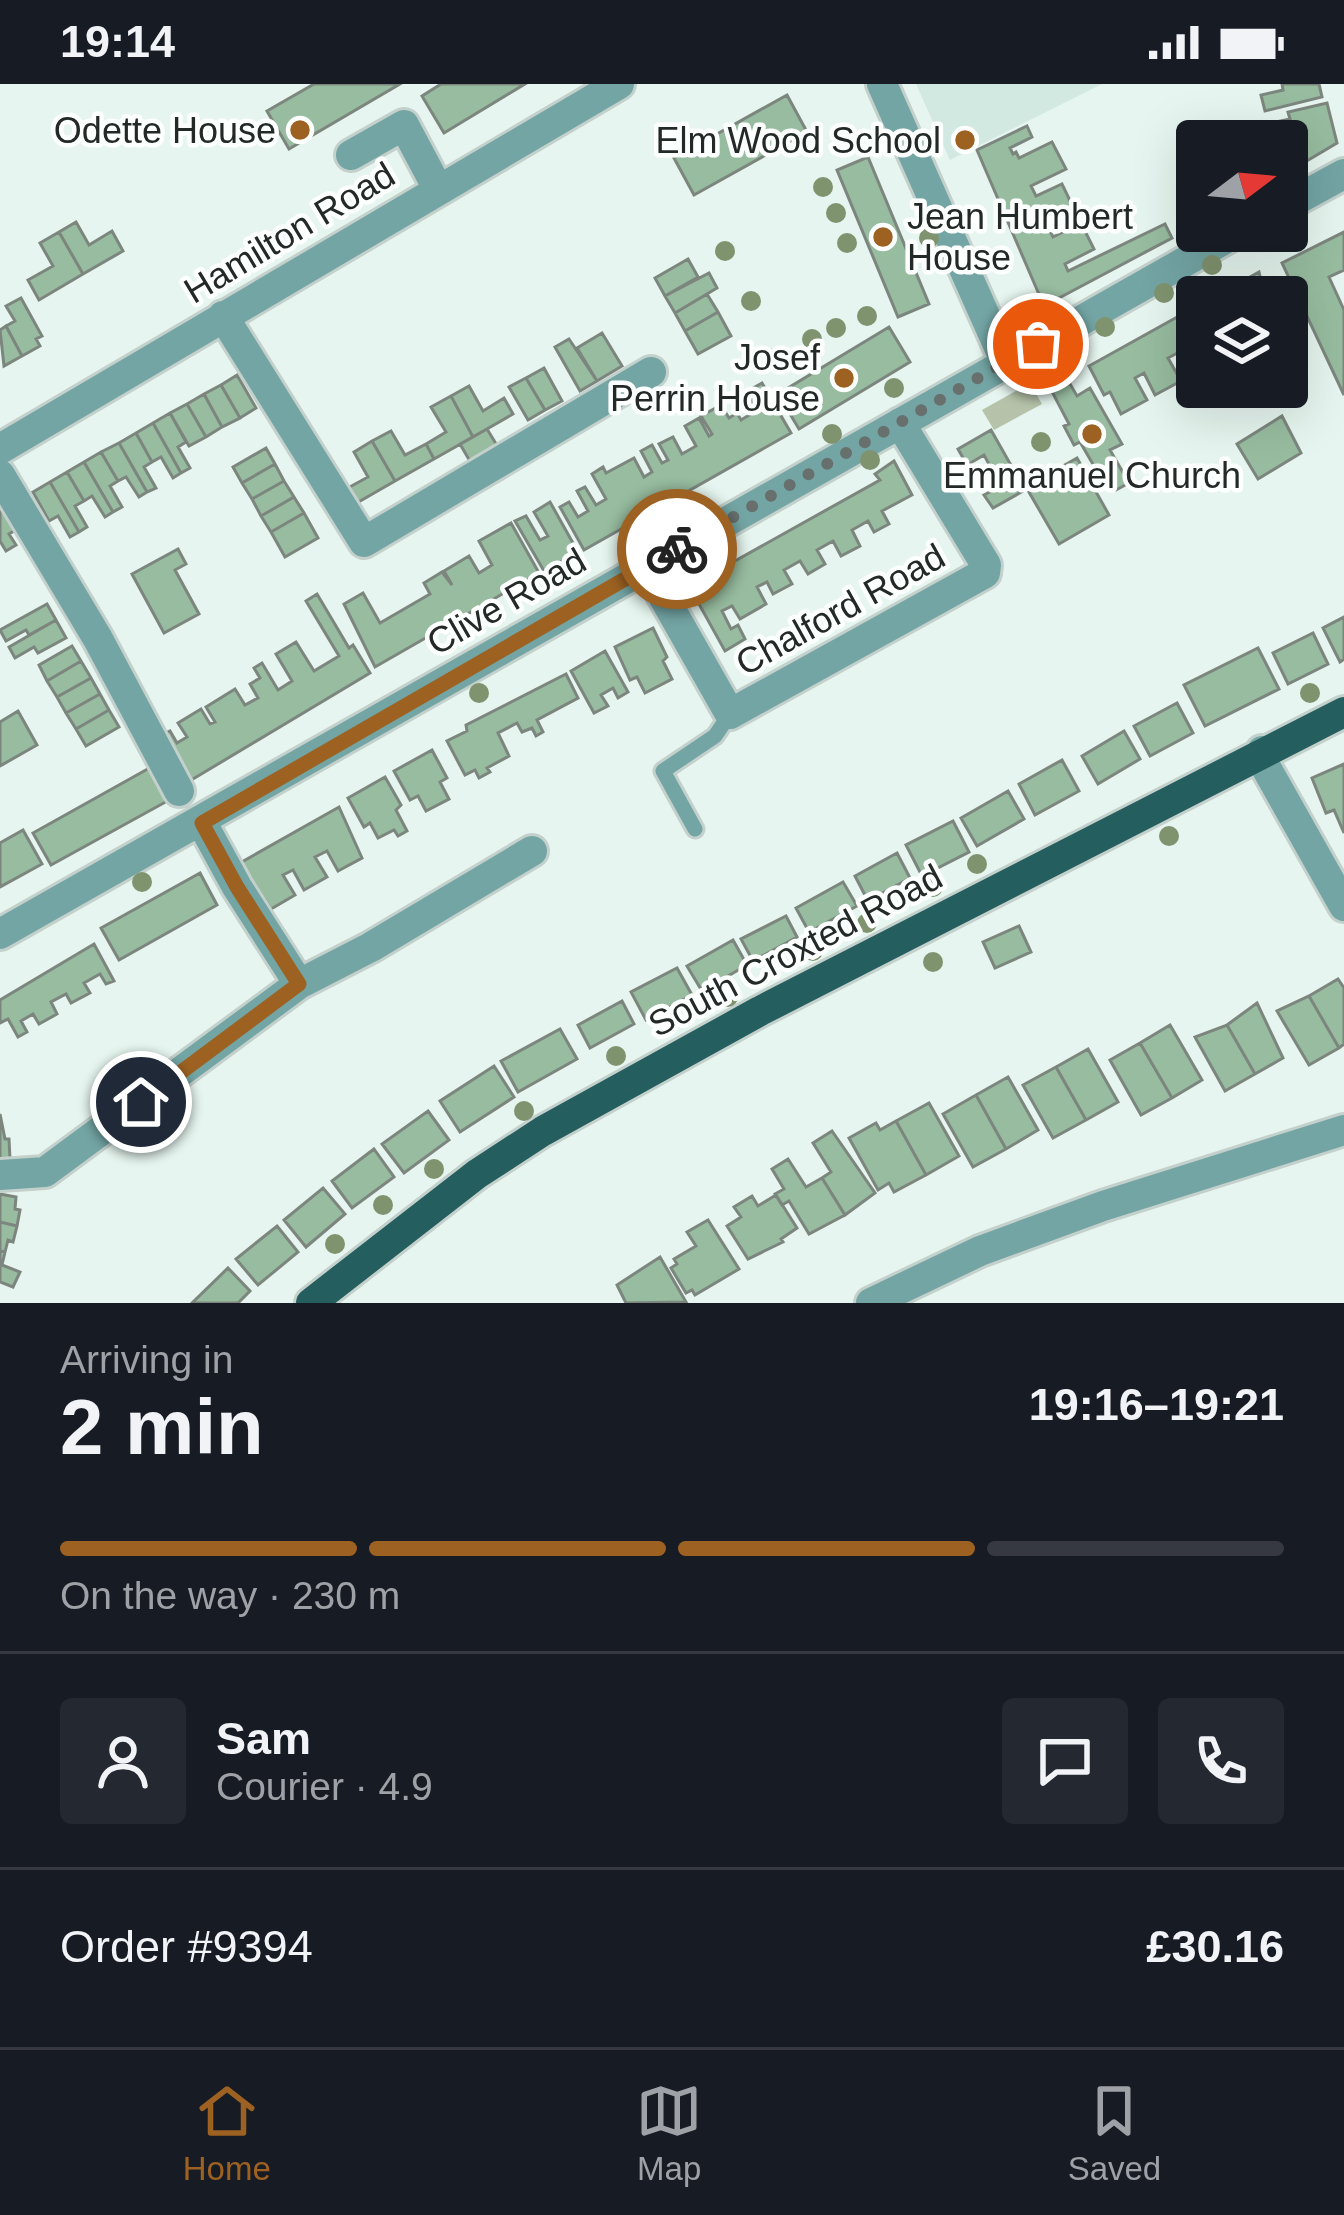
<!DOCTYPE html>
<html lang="en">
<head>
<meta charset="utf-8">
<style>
  :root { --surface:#171b24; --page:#242831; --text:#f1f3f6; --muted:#9ea1a6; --line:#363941; --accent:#9d6222 }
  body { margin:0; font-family:Helvetica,sans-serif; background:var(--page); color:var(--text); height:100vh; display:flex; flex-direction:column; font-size:45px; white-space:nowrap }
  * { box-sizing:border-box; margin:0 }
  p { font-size:39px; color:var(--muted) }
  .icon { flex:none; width:66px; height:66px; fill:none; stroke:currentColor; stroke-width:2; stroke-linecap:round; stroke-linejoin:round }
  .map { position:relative; height:1219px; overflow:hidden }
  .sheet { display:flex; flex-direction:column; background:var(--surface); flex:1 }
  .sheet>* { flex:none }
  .needle { width:78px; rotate:74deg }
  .tools { position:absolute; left:1176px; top:36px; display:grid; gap:24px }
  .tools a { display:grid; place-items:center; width:132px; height:132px; border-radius:12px; background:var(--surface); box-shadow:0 12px 48px #0002; font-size:60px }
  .pin { position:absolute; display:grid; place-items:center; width:102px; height:102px; color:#fff; margin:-51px; border:6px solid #fff; border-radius:50%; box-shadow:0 3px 12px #0007 }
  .courier { position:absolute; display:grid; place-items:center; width:120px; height:120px; margin:-60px; border:9px solid #9d6222; border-radius:50%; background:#fff; color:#222; box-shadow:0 3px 15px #0007 }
  .overview em { font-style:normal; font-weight:700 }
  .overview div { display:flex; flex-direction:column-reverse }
  .overview { display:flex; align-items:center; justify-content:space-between; height:204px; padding:0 60px }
  h1 { font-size:78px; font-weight:700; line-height:90px }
  .bar { display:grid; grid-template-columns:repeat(4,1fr); gap:18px 12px; align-content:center; height:144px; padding:0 60px }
  .bar i { height:15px; border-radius:9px; background:var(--line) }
  .bar .current { background:var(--accent) }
  .bar p { grid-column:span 4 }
  .line { display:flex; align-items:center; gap:30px; padding:0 60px; border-top:3px solid var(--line) }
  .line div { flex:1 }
  .round { display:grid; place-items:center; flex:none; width:126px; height:126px; border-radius:12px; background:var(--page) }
  .status { display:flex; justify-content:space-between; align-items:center; height:84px; padding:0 60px; background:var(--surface); direction:ltr }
  .status svg { height:33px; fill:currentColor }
  .menu { display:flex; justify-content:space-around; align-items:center; height:168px; border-top:3px solid var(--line); background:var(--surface); font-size:33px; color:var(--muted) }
  .menu a { display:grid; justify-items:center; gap:6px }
  .menu .current { color:var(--accent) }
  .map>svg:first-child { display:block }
  .built { fill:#d2e9e1 }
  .green { fill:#b6c3aa }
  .building { fill:#97bc9f; stroke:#7c867e; stroke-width:3 }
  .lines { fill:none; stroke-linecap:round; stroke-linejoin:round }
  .service-casing { stroke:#c3d0cb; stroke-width:21 }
  .minor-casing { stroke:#c3d0cb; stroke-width:36 }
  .primary-casing { stroke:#c3d0cb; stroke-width:36 }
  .service { stroke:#73a5a4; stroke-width:15 }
  .minor { stroke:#73a5a4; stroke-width:30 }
  .primary { stroke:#245e5e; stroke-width:30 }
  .tree { fill:#80936f }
  .done { stroke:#67706d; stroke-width:12; stroke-dasharray:0 21.6 }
  .route { stroke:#9d6222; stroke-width:15 }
  .poi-dot { fill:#9d6222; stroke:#fcfffe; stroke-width:4.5 }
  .labels { text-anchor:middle; stroke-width:9; stroke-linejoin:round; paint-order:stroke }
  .poi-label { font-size:36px; fill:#232927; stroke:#fcfffe; text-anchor:end }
  .street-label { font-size:36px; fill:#232927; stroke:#fcfffe }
</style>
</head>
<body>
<div class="status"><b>19:14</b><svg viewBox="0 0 49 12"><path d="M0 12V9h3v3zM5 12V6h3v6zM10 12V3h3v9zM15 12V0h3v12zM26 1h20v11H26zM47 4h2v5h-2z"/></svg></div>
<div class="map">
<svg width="1344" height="1219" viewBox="0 0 1344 1219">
  <rect width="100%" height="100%" fill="#e6f5ef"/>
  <path class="built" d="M 916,0 L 1102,0 L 950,76 Z"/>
  <path class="green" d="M 1030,299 L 1042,320 L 994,346 L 982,326 Z"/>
  <path class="building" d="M 314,0 L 400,0 L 289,65 L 267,27 Z
    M 441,0 L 525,0 L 444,49 L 422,12 Z
    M 1282,0 L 1319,0 L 1322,13 L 1265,27 L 1261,11 L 1283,6 Z
    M 787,11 L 807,48 L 694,111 L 674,74 Z
    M 1327,19 L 1337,59 L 1300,81 L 1296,66 L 1287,68 L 1287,57 L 1261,57 L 1258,42 L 1290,35 L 1288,28 Z
    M 1027,42 L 1032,53 L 1010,64 L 1013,70 L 1016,68 L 1019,74 L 1052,58 L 1066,85 L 1031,102 L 1036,112 L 1062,100 L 1075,127 L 1047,140 L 1053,153 L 1081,139 L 1094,165 L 1065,180 L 1068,187 L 1165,140 L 1172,154 L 1044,222 L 977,66 Z
    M 868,73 L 929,220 L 898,233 L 837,86 Z
    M 1197,122 L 1197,137 L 1188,141 L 1182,130 Z
    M 76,138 L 89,161 L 112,147 L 123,167 L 83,190 L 59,148 Z
    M 59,148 L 83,190 L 39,216 L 28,196 L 53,182 L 40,159 Z
    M 1344,148 L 1344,186 L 1329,193 L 1344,226 L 1344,311 L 1282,179 Z
    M 688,175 L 698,193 L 665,212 L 655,194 Z
    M 1259,188 L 1265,213 L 1214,213 Z
    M 709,189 L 717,204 L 675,229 L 665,212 Z
    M 707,210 L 718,228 L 685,247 L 675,229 Z
    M 21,214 L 42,252 L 36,255 L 40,262 L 22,272 L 6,242 L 15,237 L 6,222 Z
    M 1197,222 L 1197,288 L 1185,265 L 1168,274 L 1181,297 L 1155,311 L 1144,289 L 1135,294 L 1147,316 L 1121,330 L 1110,308 L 1104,311 L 1089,282 Z
    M 718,228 L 731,252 L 698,270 L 685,247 Z
    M 6,242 L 22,272 L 4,282 L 0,246 Z
    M 889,243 L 910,278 L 799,345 L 778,310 Z
    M 602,249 L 622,282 L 597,297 L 577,264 Z
    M 569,255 L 597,297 L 580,307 L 555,263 Z
    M 544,284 L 562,317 L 545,326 L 526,294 Z
    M 237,291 L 256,324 L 240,334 L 221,301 Z
    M 1066,293 L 1077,312 L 1090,304 L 1122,360 L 1110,366 L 1129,399 L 1116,406 L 1111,396 L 1104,399 L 1080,358 L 1074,361 L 1064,342 L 1069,340 L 1049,302 Z
    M 526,294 L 545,326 L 528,336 L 509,303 Z
    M 762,299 L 791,349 L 584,466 L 560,423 L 569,418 L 578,433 L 588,427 L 577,407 L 585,403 L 596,421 L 606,415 L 592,390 L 603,383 L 606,389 L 634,374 L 644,393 L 652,388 L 641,367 L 652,361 L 662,379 L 668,376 L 659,360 L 673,353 L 682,370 L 696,362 L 685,342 L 699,334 L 709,352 L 712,350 L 701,332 L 721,321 L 729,334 L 737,329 L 741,336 L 756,327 L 746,308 Z
    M 221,301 L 240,334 L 222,343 L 204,310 Z
    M 469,302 L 483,327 L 504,314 L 513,330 L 473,353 L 451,312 Z
    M 204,310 L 222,343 L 206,353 L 187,320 Z
    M 451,312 L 473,353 L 434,375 L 426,360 L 446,348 L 431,323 Z
    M 187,320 L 206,353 L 189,362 L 170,329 Z
    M 170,329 L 186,358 L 178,363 L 190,384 L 181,389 L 153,339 Z
    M 1282,332 L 1301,369 L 1258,395 L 1237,360 Z
    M 153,339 L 181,389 L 173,394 L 161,373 L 152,378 L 136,349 Z
    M 487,345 L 498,363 L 471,379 L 460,360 Z
    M 991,346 L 1025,406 L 993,424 L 984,411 L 1001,402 L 984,371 L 967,381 L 958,365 Z
    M 391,347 L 405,371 L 426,360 L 434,375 L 395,397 L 372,357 Z
    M 136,349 L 152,378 L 144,383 L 156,404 L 147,408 L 119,359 Z
    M 372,357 L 395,397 L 355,420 L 346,405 L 368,393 L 354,368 Z
    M 119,359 L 147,408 L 139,413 L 126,393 L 118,397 L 101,368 Z
    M 266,364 L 275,380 L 242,399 L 233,383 Z
    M 101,368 L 118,397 L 110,402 L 122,423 L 113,428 L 84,378 Z
    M 1077,374 L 1109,431 L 1059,460 L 1026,403 Z
    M 894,377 L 912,411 L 882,427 L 889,440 L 874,448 L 868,437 L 852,446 L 860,462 L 841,472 L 833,457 L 817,466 L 825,480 L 808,490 L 800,477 L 784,486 L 792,500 L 773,510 L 767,498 L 757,503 L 766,520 L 740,535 L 732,522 L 722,527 L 731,545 L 738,541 L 745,555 L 725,567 L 689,502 L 690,495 L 705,487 L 708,492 L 880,396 L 875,390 Z
    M 84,378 L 113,428 L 105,433 L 92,412 L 84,417 L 67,388 Z
    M 275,380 L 284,397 L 252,415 L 242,399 Z
    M 67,388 L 84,417 L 75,422 L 87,443 L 79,448 L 50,398 Z
    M 284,397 L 294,413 L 261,432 L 252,415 Z
    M 50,398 L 79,448 L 70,453 L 58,432 L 49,437 L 33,408 Z
    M 294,413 L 304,429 L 271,448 L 261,432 Z
    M 0,418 L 16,446 L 9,450 L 16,461 L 6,467 L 0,457 Z
    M 550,418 L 578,468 L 544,487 L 515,437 L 526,432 L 540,456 L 548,452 L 534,428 Z
    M 304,429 L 318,454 L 285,473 L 271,448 Z
    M 511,439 L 539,489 L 375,583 L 344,520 L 363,509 L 380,539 L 430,510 L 424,499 L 442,488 L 452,501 L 444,487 L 469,472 L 479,489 L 492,481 L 479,457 Z
    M 178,465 L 186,480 L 175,486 L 199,530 L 164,549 L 132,490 Z
    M 317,510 L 349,564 L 353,561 L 370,589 L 183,701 L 158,653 L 170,647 L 177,659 L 187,653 L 178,639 L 201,625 L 210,640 L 215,638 L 206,623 L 235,605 L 245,621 L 258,614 L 250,600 L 260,594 L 254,584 L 262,579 L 278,606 L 292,597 L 276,570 L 296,558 L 314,587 L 339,572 L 306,517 Z
    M 47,520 L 56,536 L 29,551 L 26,546 L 6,557 L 0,546 Z
    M 1344,533 L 1344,575 L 1340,578 L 1323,544 Z
    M 56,536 L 66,554 L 38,569 L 34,563 L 15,574 L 9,563 Z
    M 653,544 L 667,573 L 663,577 L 672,595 L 645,609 L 637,593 L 630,596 L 615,563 Z
    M 1313,549 L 1328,580 L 1288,600 L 1273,569 Z
    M 72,562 L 81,577 L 47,597 L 39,581 Z
    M 1258,564 L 1279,605 L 1205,642 L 1184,601 Z
    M 605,567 L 628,608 L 618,614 L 613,604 L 601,611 L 608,622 L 594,629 L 571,587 Z
    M 81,577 L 91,594 L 57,613 L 47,597 Z
    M 566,590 L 578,614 L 537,636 L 543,648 L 536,652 L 532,644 L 522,648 L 517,639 L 498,649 L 509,672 L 487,684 L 490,688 L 479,694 L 475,686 L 465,691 L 447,657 L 467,647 L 466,641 Z
    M 91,594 L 100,610 L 66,629 L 57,613 Z
    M 100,610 L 109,626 L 76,645 L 66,629 Z
    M 1177,619 L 1193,649 L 1150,672 L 1134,642 Z
    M 109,626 L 119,643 L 86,662 L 76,645 Z
    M 18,627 L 37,661 L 0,682 L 0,638 Z
    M 1124,647 L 1140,675 L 1098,700 L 1082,672 Z
    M 432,666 L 447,694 L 440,698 L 449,715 L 426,727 L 418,712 L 410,716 L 394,687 Z
    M 1062,676 L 1079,707 L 1035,731 L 1019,700 Z
    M 1344,680 L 1344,749 L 1334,726 L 1326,729 L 1312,694 Z
    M 153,682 L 171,715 L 51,781 L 33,749 Z
    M 385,693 L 401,721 L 396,726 L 407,747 L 398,752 L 394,746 L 378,754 L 370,739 L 364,743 L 348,714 Z
    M 1008,707 L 1024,735 L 977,762 L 961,734 Z
    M 339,723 L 362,774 L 338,787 L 327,767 L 315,773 L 327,793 L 304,806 L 293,786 L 283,791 L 295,811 L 271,825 L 240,779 Z
    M 953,737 L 969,768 L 922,792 L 906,761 Z
    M 23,746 L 42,780 L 0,803 L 0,759 Z
    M 897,769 L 910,794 L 868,817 L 855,792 Z
    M 200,789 L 217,821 L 119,876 L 101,844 Z
    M 843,798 L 857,822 L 809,848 L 796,824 Z
    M 786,832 L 797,853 L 753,877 L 741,855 Z
    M 1019,842 L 1031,868 L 995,884 L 983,858 Z
    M 733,856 L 747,881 L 702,907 L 687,882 Z
    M 94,860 L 114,897 L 106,900 L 100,890 L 84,899 L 90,909 L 71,919 L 66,910 L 51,918 L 57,930 L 39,940 L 33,930 L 21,937 L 27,948 L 18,953 L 8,935 L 0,939 L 0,916 Z
    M 677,884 L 692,911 L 646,936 L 631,908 Z
    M 1338,895 L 1344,904 L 1344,960 L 1339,964 L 1309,912 Z
    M 1309,912 L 1339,964 L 1309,981 L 1277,927 Z
    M 622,917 L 634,940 L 590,964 L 578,941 Z
    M 1257,919 L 1283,974 L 1255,990 L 1227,941 Z
    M 1170,941 L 1202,996 L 1172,1014 L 1140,959 Z
    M 1227,941 L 1255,990 L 1225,1007 L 1195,953 Z
    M 560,945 L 577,975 L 518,1008 L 501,977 Z
    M 1140,959 L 1172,1014 L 1141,1031 L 1110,976 Z
    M 1088,965 L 1118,1018 L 1086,1036 L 1056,983 Z
    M 494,982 L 514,1013 L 460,1048 L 440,1017 Z
    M 1056,983 L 1086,1036 L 1053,1054 L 1023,1001 Z
    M 1008,993 L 1038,1046 L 1006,1065 L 976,1011 Z
    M 976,1011 L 1006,1065 L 973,1083 L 943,1030 Z
    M 929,1019 L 959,1072 L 926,1091 L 896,1037 Z
    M 428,1027 L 449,1056 L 404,1089 L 382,1060 Z
    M 0,1030 L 5,1055 L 9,1055 L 10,1075 L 0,1076 Z
    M 896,1037 L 926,1091 L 894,1108 L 889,1099 L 878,1106 L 849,1054 L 876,1039 L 880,1046 Z
    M 832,1047 L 875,1109 L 845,1131 L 822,1094 L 831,1088 L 813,1059 Z
    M 374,1065 L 394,1093 L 352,1124 L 332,1097 Z
    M 788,1075 L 806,1103 L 822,1094 L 845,1131 L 809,1150 L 789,1117 L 782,1121 L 775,1110 L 784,1105 L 772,1085 Z
    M 323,1104 L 345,1130 L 306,1163 L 284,1136 Z
    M 0,1110 L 16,1113 L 15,1125 L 20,1126 L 17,1142 L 0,1138 Z
    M 776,1111 L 797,1144 L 781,1155 L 783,1158 L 748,1175 L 727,1142 L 741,1133 L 734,1123 L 752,1112 L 758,1122 Z
    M 708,1136 L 739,1185 L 695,1211 L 692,1206 L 686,1209 L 671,1184 L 677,1180 L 674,1175 L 696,1162 L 687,1148 Z
    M 0,1138 L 17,1142 L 13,1158 L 8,1156 L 5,1168 L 0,1167 Z
    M 277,1142 L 298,1168 L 258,1201 L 236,1175 Z
    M 0,1167 L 5,1168 L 2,1181 L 20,1188 L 13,1203 L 0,1198 Z
    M 660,1173 L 686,1218 L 626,1219 L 617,1201 Z
    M 228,1184 L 250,1207 L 238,1219 L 192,1219 Z"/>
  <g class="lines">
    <g class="service-casing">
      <path id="service" d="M 695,745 L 663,687 L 715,652 L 730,630"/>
    </g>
    <g class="minor-casing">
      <path id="minor" d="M 882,0 L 1006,279
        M 351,71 L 404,41 L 438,105
        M 1287,121 L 1344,90
        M 223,232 L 364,458 L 651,288
        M 0,365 L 619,0
        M 0,391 L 98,555 L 179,707
        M 646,482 L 730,630 L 985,489 L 986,481 L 900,339
        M 1262,667 L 1264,680 L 1344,822
        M 0,850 L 1239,147
        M 299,900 L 371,863 L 532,767
        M 0,1091 L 45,1088 L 299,900 L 237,803 L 202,739
        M 871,1219 L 980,1167 L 1103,1122 L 1344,1046"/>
    </g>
    <g class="primary-casing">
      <path id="primary" d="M 311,1219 L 477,1090 L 543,1047 L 760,927 L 1344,628"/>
    </g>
    <use href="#service" class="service"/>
    <use href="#minor" class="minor"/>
    <use href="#primary" class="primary"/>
  </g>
  <g class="tree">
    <circle cx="823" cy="103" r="10"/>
    <circle cx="836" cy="129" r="10"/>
    <circle cx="929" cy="154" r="10"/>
    <circle cx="1279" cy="158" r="10"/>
    <circle cx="847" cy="159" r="10"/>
    <circle cx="725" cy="167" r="10"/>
    <circle cx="1212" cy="181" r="10"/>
    <circle cx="1164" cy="209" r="10"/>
    <circle cx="751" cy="217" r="10"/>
    <circle cx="867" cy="232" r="10"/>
    <circle cx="1105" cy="243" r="10"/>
    <circle cx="836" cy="244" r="10"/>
    <circle cx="812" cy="255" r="10"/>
    <circle cx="775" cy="274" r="10"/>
    <circle cx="894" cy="304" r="10"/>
    <circle cx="832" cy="350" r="10"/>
    <circle cx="1041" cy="358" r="10"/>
    <circle cx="870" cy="376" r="10"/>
    <circle cx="479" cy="609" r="10"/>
    <circle cx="1310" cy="609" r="10"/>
    <circle cx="1169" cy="752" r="10"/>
    <circle cx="977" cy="780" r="10"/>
    <circle cx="142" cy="798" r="10"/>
    <circle cx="933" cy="803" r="10"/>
    <circle cx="867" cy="839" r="10"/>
    <circle cx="813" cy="867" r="10"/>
    <circle cx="933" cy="878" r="10"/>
    <circle cx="728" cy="913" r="10"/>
    <circle cx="616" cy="972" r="10"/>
    <circle cx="524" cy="1027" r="10"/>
    <circle cx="434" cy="1085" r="10"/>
    <circle cx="383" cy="1121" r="10"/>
    <circle cx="335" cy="1160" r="10"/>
  </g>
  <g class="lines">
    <path class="done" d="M 677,465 L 1038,260"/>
    <path class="route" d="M 141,1018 L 299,900 L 237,803 L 202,739 L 677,465"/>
  </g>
  <g class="poi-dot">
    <circle cx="300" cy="46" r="12"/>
    <circle cx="965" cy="56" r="12"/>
    <circle cx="883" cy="153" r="12"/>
    <circle cx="844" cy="294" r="12"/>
    <circle cx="1092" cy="350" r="12"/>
  </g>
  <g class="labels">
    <g class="poi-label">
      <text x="276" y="59">Odette House</text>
      <text x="941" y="69">Elm Wood School</text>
      <text x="907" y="145" text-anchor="start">Jean Humbert<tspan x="907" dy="41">House</tspan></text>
      <text x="820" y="286">Josef<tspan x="820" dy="41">Perrin House</tspan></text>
      <text x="1092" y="404" text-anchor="middle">Emmanuel Church</text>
    </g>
    <g class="street-label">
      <text transform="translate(289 148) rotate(-31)" y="13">Hamilton Road</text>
      <text transform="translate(506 517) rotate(-30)" y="13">Clive Road</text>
      <text transform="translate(840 525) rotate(-29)" y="13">Chalford Road</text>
      <text transform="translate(795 866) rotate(-28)" y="13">South Croxted Road</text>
    </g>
  </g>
</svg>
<div class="tools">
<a><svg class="needle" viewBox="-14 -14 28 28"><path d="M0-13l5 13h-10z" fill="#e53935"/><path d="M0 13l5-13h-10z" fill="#9ea1a6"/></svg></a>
<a><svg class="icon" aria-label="layers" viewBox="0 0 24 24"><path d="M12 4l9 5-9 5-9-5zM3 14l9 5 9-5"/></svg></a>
</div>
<div class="pin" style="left:1038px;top:260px;background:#ea580c"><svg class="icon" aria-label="bag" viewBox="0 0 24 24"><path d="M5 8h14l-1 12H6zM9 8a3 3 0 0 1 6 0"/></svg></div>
<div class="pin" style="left:141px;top:1018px;background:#1f2937"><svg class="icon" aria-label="home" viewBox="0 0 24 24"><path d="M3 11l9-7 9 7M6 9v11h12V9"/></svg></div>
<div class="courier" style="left:677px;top:465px"><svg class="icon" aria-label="bike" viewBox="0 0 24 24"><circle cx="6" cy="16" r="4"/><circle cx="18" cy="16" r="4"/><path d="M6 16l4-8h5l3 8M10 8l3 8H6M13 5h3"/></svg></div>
</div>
<section class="sheet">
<div class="overview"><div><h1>2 min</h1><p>Arriving in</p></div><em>19:16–19:21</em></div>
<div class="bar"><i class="current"></i><i class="current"></i><i class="current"></i><i></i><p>On the way · 230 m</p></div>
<div class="line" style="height:216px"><a class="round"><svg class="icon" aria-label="person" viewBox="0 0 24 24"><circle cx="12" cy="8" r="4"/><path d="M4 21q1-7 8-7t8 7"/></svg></a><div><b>Sam</b><p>Courier · 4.9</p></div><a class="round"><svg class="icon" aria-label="chat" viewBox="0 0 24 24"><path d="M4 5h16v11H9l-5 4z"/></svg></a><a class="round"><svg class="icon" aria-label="phone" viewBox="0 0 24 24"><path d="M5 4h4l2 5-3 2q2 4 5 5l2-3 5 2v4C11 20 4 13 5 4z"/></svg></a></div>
<div class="line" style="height:156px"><div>Order #9394</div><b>£30.16</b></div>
</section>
<nav class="menu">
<a class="current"><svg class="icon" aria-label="home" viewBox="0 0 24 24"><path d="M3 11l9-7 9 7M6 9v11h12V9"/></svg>Home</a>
<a><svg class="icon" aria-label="map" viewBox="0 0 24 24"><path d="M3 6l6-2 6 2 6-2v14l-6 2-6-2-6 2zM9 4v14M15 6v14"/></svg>Map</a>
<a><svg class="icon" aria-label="saved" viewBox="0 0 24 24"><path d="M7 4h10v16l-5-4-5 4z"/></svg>Saved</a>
</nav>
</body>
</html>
